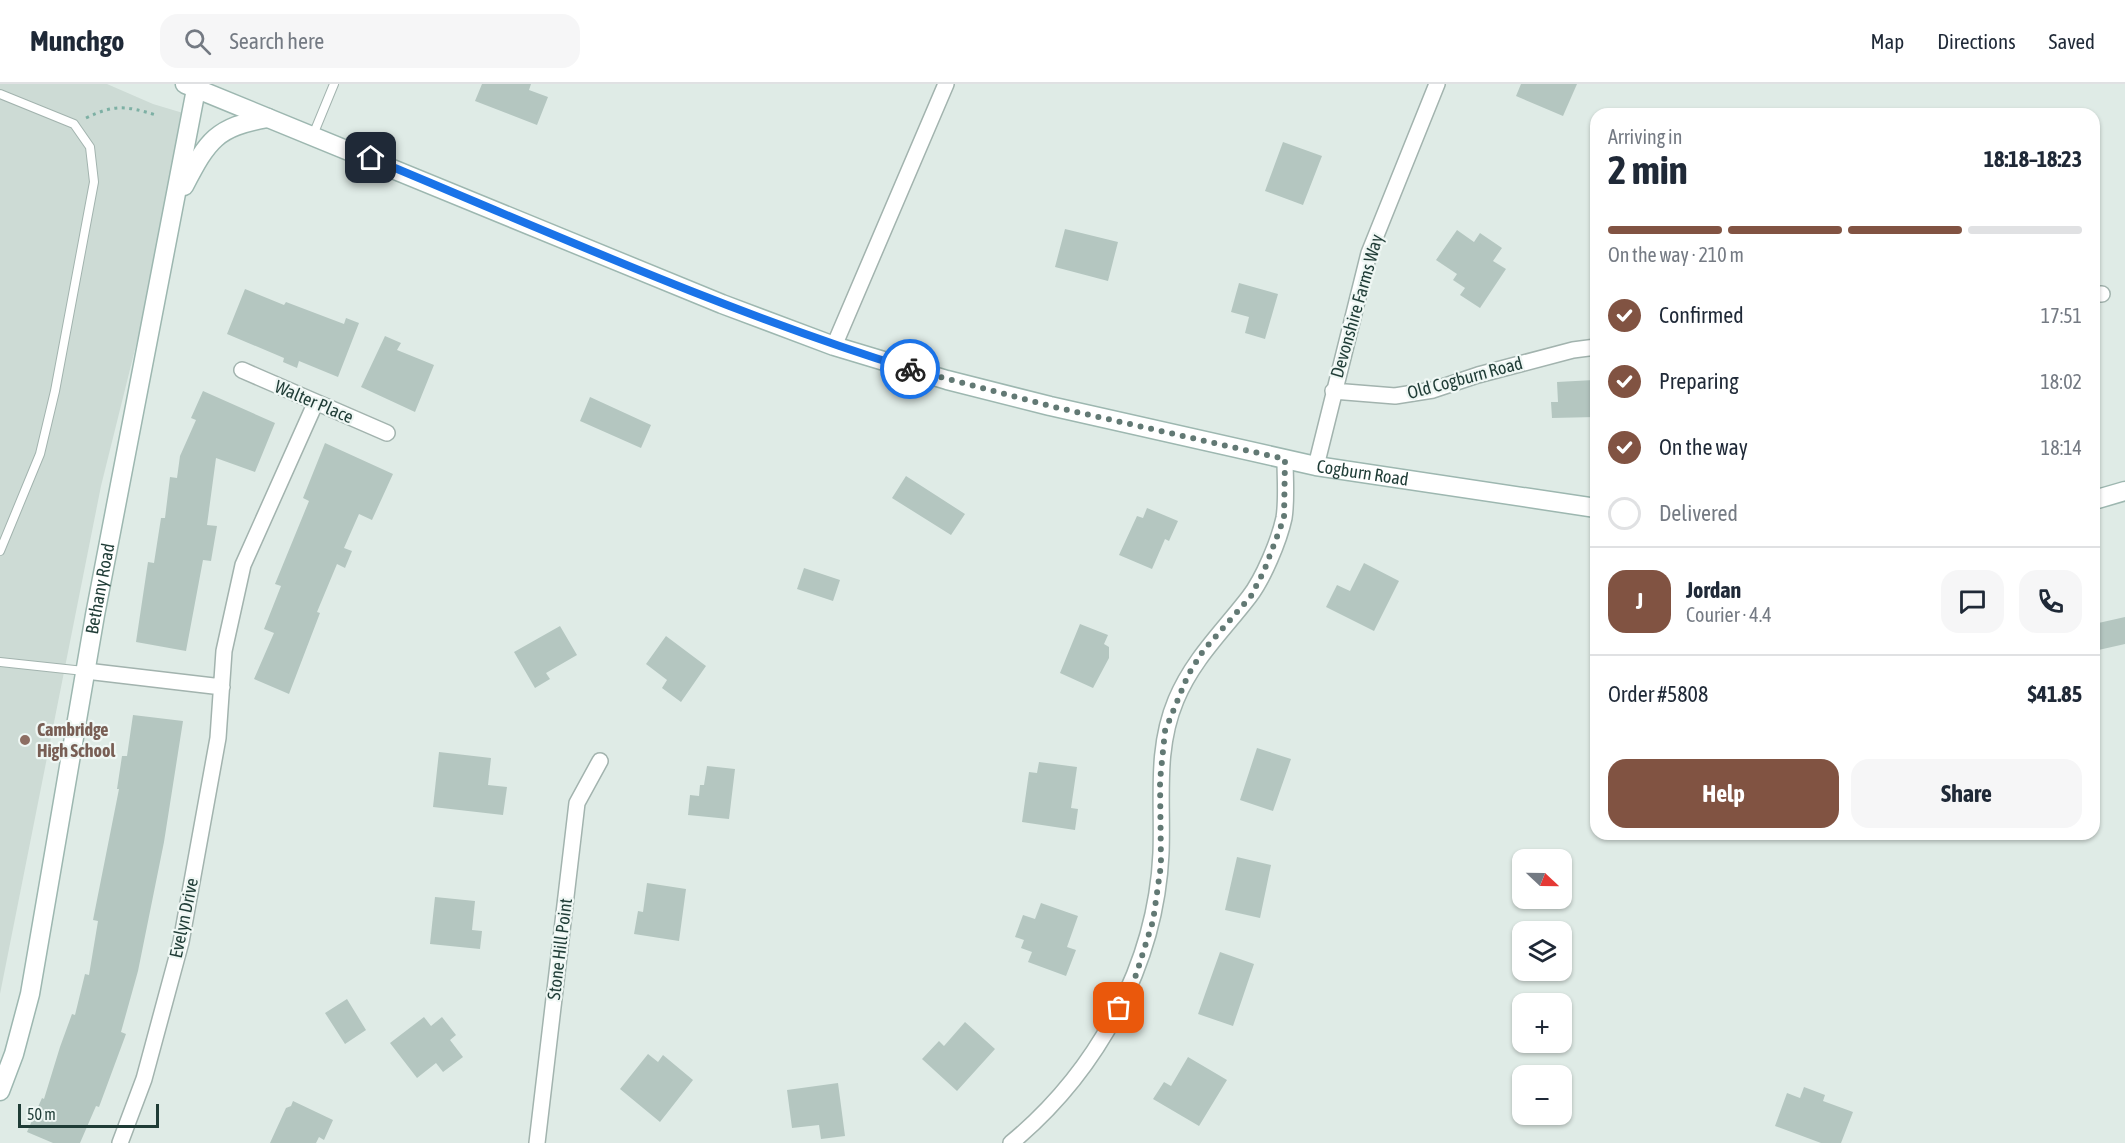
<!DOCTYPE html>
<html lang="en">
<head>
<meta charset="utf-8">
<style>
  :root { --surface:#fff; --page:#f6f6f7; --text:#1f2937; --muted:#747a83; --line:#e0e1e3; --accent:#815342 }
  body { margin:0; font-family:"Asap Condensed",sans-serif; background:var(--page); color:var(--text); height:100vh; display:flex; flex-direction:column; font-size:22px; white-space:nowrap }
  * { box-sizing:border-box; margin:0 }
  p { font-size:20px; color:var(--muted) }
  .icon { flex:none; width:33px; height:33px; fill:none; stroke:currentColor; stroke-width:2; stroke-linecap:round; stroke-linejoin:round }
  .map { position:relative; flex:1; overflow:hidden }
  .sheet { position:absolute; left:1590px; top:24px; width:510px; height:732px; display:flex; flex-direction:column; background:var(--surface); border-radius:18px; box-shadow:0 2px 4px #0004 }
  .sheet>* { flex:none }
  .needle { width:39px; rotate:112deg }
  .tools { position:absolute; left:1512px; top:765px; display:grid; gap:12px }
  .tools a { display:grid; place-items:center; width:60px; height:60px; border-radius:12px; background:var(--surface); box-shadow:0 2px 4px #0004; font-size:30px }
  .scale { position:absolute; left:18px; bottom:15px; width:141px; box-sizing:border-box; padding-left:6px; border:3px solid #1f3c36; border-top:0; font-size:16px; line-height:21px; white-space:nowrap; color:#1f3c36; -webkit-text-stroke:4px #eff7f4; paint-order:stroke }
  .pin { position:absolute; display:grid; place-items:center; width:51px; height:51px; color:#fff; margin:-26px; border-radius:12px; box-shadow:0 3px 9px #0006 }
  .courier { position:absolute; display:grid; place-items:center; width:60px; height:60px; margin:-30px; border:4px solid #1a73e8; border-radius:50%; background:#fff; color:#222; box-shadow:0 2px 8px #0007 }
  .summary em { font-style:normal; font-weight:700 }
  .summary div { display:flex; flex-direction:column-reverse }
  .summary { display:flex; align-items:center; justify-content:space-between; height:102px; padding:0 18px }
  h1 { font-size:39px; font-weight:700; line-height:45px }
  .bar { display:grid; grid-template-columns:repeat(4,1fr); gap:9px 6px; align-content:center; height:72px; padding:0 18px }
  .bar i { height:8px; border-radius:4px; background:var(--line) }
  .bar .active { background:var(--accent) }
  .bar p { grid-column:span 4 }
  .line { display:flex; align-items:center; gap:15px; padding:0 18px; border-top:2px solid var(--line) }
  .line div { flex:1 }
  .round { display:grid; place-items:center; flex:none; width:63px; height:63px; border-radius:18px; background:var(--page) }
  ol { padding:0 18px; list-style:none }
  li { display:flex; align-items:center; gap:18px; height:66px }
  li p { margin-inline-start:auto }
  li .icon { padding:6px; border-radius:50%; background:var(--accent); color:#fff; stroke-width:4 }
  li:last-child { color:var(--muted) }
  li i { width:33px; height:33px; border:3px solid var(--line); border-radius:50% }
  .primary-button { display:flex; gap:12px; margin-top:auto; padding:12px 18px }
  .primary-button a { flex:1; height:69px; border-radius:18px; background:var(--accent); color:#fff; font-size:24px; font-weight:700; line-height:69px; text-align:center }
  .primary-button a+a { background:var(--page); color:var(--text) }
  header { display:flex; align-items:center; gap:36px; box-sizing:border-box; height:84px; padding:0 30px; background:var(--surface); border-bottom:2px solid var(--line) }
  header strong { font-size:28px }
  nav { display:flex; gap:33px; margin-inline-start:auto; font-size:21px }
  .search { width:420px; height:54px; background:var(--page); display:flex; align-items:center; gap:15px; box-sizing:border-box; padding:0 21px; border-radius:18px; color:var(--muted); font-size:22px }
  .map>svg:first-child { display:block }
  .built { fill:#cddbd5 }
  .building { fill:#b4c6c0 }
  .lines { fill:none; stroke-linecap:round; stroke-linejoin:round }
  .lane-casing { stroke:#a2b3ae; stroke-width:10 }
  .street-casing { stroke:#a2b3ae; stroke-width:18 }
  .secondary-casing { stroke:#9db7b0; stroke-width:21 }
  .path { stroke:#7db0a4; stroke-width:3; stroke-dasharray:3 4.5; stroke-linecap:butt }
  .lane { stroke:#fff; stroke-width:8 }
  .street { stroke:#fff; stroke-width:15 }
  .secondary { stroke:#fff; stroke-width:18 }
  .done { stroke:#627974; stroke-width:6; stroke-dasharray:0 10.8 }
  .route { stroke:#1a73e8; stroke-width:8 }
  .education-dot { fill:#8d6e63; stroke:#eff7f4; stroke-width:2 }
  .labels { text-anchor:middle; stroke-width:4.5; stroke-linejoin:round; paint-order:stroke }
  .street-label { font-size:18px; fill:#1f3c36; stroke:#eff7f4 }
  .education-label { font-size:18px; font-weight:bold; fill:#785e54; stroke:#eff7f4; text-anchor:start }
</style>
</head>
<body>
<header>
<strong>Munchgo</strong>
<div class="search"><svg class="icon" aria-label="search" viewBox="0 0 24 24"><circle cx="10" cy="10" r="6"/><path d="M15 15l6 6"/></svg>Search here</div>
<nav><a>Map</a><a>Directions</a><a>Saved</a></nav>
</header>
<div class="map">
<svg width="2125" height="1059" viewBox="0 0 2125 1059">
  <rect width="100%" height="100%" fill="#dfebe6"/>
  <path class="built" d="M 0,0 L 107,0 L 153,20 L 193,32 L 101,402 L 0,910 Z"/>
  <path class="building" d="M 482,0 L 531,0 L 529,6 L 548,13 L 537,41 L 475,17 Z
    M 1521,0 L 1577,0 L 1563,32 L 1516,12 Z
    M 1283,58 L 1322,72 L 1303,121 L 1265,107 Z
    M 1065,145 L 1118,158 L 1108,197 L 1055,183 Z
    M 1457,146 L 1474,158 L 1480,149 L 1502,164 L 1493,177 L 1506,185 L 1480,224 L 1460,211 L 1465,204 L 1453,196 L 1457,190 L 1436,176 Z
    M 1239,199 L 1278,210 L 1265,255 L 1245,249 L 1249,233 L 1231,228 Z
    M 245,205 L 284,221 L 286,218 L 344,240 L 346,234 L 359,239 L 338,293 L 299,277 L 297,284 L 283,278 L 284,274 L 227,250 Z
    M 385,252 L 401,259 L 397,266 L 434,281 L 415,328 L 361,303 Z
    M 1594,296 L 1596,333 L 1552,334 L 1551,318 L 1558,318 L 1557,298 Z
    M 203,307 L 275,339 L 255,388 L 216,374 L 207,441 L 217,442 L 211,477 L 203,476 L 186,567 L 136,558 L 148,478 L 154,479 L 161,434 L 165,434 L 170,393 L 177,394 L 180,372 L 196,336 L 191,334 Z
    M 590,313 L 651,341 L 641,364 L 580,337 Z
    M 325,359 L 393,390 L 372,436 L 359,430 L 344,464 L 352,467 L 345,484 L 337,480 L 317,528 L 320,529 L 289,610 L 254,595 L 274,549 L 264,545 L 281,502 L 275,500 L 309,417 L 303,414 Z
    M 906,392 L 965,430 L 951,451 L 892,414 Z
    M 1147,424 L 1178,437 L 1169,457 L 1165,455 L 1152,485 L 1119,471 L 1137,432 L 1143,434 Z
    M 1364,479 L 1399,497 L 1374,547 L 1326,523 L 1337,501 L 1350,507 Z
    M 804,484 L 840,496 L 833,517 L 797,505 Z
    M 2125,533 L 2125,560 L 2094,567 L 2094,540 Z
    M 1080,540 L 1108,551 L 1104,560 L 1109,563 L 1109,574 L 1093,604 L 1060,589 Z
    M 560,542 L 577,571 L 546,589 L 550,595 L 535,604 L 514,568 Z
    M 666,552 L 706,582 L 681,618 L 662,604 L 667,596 L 646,580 Z
    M 133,631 L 183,637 L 164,758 L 138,887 L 121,948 L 126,950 L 99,1023 L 96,1022 L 80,1059 L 53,1059 L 27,1048 L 42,1014 L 44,1015 L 60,963 L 72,930 L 75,931 L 85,890 L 89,891 L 98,837 L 93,836 L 119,705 L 117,705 L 122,672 L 127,672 Z
    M 1257,664 L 1291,675 L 1273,727 L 1240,716 Z
    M 439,668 L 491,674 L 488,701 L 507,703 L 503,731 L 433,723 Z
    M 1039,678 L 1077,683 L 1071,724 L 1078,725 L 1075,746 L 1022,738 L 1029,688 L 1037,689 Z
    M 707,682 L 735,685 L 729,735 L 688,731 L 690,711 L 699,712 L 700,701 L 704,701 Z
    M 1237,773 L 1271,781 L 1260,834 L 1225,826 Z
    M 647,799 L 686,805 L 679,857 L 634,850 L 638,827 L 643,828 Z
    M 435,813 L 475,817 L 472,846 L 482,847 L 480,865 L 430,860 Z
    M 1041,819 L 1078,832 L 1067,863 L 1076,866 L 1066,892 L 1028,878 L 1032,868 L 1021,864 L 1024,856 L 1015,853 L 1023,831 L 1035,835 Z
    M 1220,868 L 1254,880 L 1233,942 L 1198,930 Z
    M 347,915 L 366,946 L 345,960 L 325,929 Z
    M 424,933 L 431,942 L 442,933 L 456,951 L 450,956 L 463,973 L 443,988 L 436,979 L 417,994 L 390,959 Z
    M 965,938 L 995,965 L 957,1007 L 922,975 L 939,957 L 944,962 Z
    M 648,970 L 658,978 L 663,971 L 693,996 L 660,1038 L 620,1005 Z
    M 1188,973 L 1227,996 L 1199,1042 L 1153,1015 L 1164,998 L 1171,1002 Z
    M 838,999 L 845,1052 L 821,1055 L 819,1041 L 792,1044 L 787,1006 Z
    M 1804,1003 L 1825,1011 L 1823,1017 L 1853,1028 L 1841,1059 L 1821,1059 L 1775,1042 L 1787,1009 L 1800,1014 Z
    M 293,1017 L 333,1036 L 324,1056 L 319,1053 L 316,1059 L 270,1059 L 286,1024 L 291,1022 Z"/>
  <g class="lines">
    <g class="lane-casing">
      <path id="lane" d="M 0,10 L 74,40 L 90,63 L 94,98 L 55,307 L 40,370 L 0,467
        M 313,51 L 334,0
        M 0,578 L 84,587"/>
    </g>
    <g class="street-casing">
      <path id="street" d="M 2094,210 L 2102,210
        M 834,262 L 946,0
        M 242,286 L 387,349
        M 1333,307 L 1395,312 L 1433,306 L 1478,291 L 1573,266 L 1596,263
        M 1316,382 L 1369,169 L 1437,0
        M 86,587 L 222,603
        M 120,1059 L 144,995 L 181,858 L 218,654 L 224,567 L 243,481 L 315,320
        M 537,1059 L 577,719 L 600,677
        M 1011,1059 C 1097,988 1156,881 1161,769 C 1163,716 1155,666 1176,616 C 1193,575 1223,547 1249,513 C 1263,495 1279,457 1284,434 C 1287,415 1285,394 1285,375"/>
    </g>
    <g class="secondary-casing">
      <g id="secondary">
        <path id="s1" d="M 185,0 L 722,220 L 834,262 L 947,296 L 1050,322 L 1316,382 L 1596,424"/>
        <path d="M 184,102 C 208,56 216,43 268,34"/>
        <path d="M 2094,416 L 2125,407"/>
        <path id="s2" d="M 0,1007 L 14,970 L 30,910 L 95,531 L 197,0"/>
      </g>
    </g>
    <path class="path" d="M 86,34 C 115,20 126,22 156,31"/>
    <use href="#lane" class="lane"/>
    <use href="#street" class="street"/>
    <use href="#secondary" class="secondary"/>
  </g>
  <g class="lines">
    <path class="done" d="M 910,285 L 1050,322 L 1285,375 L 1284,434 L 1264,487 L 1251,512 L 1203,567 L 1188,591 L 1165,647 L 1160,697 L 1161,781 L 1153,837 L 1136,891 L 1119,924"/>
    <path class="route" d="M 371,74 C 549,148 726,228 910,285"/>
  </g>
  <circle class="education-dot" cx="25" cy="656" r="6"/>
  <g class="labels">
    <g class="street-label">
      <text transform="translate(1357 222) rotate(-74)" y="6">Devonshire Farms Way</text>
      <text transform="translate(1465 294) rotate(-15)" y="6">Old Cogburn Road</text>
      <text transform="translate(314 318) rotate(23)" y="6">Walter Place</text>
      <text dy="6" stroke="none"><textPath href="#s1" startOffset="1244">Cogburn Road</textPath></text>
      <text dy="6" stroke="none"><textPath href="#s2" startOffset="513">Bethany Road</textPath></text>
      <text transform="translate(184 834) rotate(-78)" y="6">Evelyn Drive</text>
      <text transform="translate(560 865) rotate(-83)" y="6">Stone Hill Point</text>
    </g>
    <g class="education-label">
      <text x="37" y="652">Cambridge<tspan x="37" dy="21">High School</tspan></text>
    </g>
  </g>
</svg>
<div class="tools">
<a><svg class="needle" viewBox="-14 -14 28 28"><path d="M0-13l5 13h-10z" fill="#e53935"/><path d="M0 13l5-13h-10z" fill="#747a83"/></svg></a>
<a><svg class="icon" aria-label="layers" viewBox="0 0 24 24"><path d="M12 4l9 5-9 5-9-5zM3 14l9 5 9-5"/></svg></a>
<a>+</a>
<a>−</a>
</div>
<div class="scale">50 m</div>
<div class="pin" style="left:1119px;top:924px;background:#ea580c"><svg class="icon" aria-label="bag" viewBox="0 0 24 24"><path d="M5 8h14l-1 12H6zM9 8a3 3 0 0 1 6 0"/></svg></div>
<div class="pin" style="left:371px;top:74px;background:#1f2937"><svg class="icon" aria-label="home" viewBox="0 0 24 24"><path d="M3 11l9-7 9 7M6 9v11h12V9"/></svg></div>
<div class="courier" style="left:910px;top:285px"><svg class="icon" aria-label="bike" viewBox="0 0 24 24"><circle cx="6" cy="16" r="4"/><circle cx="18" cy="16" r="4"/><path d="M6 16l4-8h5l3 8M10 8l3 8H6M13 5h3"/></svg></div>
<section class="sheet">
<div class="summary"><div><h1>2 min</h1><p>Arriving in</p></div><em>18:18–18:23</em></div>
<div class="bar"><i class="active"></i><i class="active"></i><i class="active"></i><i></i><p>On the way · 210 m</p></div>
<ol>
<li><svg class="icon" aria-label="check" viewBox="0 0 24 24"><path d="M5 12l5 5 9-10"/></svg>Confirmed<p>17:51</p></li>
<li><svg class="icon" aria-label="check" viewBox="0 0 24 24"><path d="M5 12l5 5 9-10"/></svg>Preparing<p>18:02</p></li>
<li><svg class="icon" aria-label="check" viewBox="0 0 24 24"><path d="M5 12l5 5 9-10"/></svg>On the way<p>18:14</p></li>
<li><i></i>Delivered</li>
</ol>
<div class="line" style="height:108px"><b class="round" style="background:var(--accent);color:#fff">J</b><div><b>Jordan</b><p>Courier · 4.4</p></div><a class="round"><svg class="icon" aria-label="chat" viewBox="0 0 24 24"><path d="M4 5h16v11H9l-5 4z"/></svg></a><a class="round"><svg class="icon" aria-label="phone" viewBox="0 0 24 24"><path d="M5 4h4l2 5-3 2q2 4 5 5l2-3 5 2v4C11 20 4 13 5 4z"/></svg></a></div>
<div class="line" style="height:78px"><div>Order #5808</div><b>$41.85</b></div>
<div class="primary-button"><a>Help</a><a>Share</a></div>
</section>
</div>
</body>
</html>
